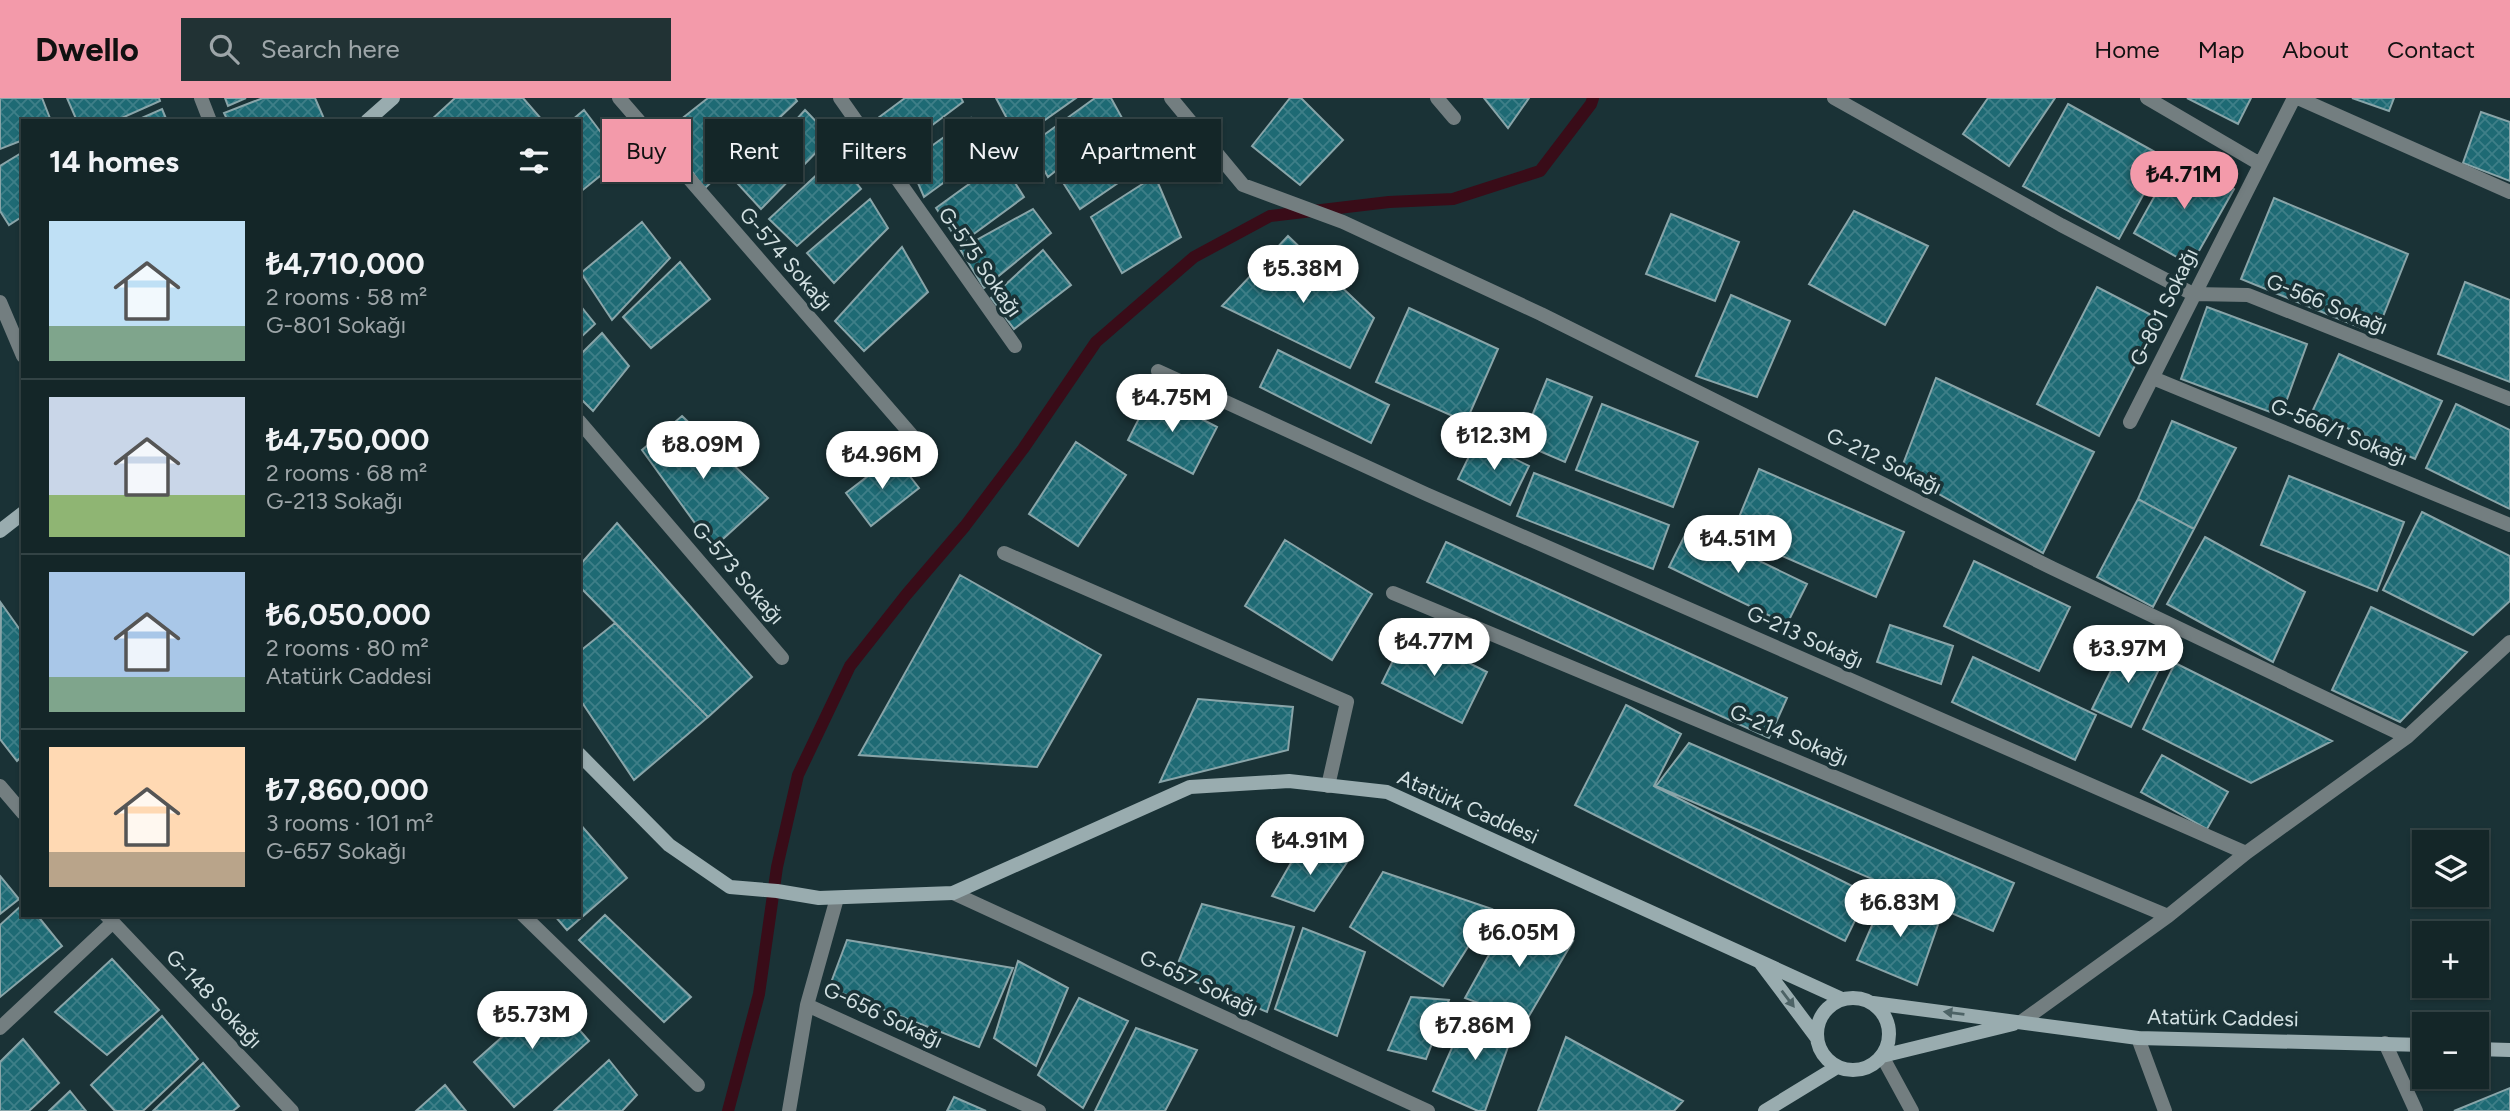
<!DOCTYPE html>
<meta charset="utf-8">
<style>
:root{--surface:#142628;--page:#213234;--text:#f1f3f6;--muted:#9da5a8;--line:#334345;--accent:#f39aaa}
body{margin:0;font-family:Figtree,sans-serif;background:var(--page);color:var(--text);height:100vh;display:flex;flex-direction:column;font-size:26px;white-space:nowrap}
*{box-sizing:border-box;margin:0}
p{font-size:23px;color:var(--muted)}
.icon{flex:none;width:38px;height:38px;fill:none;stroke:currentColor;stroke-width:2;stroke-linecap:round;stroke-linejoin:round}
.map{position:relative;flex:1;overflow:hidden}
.panel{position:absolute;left:21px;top:21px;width:560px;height:798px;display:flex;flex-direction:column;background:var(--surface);border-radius:0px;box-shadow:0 2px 5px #0004,0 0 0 2px var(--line)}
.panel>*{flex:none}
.top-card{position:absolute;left:602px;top:21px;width:665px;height:63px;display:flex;gap:14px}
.fabs{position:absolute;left:2412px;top:732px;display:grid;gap:14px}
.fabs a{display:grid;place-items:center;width:77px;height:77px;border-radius:0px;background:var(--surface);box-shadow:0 2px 5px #0004,0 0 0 2px var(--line);font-size:35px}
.price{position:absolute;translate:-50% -60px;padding:0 16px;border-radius:24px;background:#fff;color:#222;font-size:23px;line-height:46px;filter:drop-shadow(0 2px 4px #0008)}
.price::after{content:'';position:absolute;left:50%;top:42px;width:21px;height:16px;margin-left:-10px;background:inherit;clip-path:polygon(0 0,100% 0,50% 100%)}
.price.selected{background:var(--accent);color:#111}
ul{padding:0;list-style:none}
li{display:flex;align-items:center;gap:21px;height:175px;padding:0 28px}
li+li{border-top:2px solid var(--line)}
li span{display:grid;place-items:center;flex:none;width:196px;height:140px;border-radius:0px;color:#555}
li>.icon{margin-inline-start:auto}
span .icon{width:84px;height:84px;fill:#fffc;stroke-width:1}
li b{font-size:30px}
h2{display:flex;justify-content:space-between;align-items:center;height:84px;padding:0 28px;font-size:30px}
.chip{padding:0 24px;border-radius:0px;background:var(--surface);box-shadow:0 2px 5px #0004,0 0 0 2px var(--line);font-size:24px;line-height:63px}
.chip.selected{background:var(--accent);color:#111}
header{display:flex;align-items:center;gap:42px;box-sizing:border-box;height:98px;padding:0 35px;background:var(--accent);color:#111}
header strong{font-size:33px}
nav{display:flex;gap:38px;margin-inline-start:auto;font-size:24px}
.search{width:490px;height:63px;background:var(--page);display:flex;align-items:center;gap:18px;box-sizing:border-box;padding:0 24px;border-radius:0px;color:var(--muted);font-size:26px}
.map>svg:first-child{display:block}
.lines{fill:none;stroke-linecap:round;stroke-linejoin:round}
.stream{stroke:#390c18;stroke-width:12}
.building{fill:url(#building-cross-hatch);stroke:#89a5a9;stroke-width:2}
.street{stroke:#737e80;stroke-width:14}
.secondary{stroke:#99acaf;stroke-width:14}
.oneway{fill:#4d6366}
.labels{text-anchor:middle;stroke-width:7;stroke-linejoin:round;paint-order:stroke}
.street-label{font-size:21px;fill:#d2e0e2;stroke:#1a3236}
</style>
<header>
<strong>Dwello</strong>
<div class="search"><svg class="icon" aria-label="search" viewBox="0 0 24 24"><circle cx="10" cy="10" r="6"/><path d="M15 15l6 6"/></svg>Search here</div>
<nav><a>Home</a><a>Map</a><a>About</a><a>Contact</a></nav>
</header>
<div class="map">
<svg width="2510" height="1013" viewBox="0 0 2510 1013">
<defs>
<pattern id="building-cross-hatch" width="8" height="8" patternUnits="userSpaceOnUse" patternTransform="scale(1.75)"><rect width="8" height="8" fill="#1e6a74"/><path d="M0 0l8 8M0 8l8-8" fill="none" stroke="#3e7f88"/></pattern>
</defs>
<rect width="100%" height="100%" fill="#1a3236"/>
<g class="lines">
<path class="stream" d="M728,1013L759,896L777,769L798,677L850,568L906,497L965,428L1023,351L1096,244L1194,159L1270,118L1389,104L1453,101L1540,73L1591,6L1593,0"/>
</g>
<path class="building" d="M0,0H42L51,23H23V42L0,51Z
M67,0H159L160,3L115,23H77Z
M225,0H246L228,8Z
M263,0H315L325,23H228L224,15Z
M455,0H523L543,23H430Z
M708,0H795L797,3L704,91L665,34Z
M905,0H961L963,4L895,55L874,23Z
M996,0H1076L1018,41Z
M1095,0H1111L1122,20L1048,79L1030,47Z
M1290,0H1301L1343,42L1300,87L1252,48Z
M1484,0H1529L1508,30Z
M1988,0H2055L2009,68L1963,36Z
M2187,0H2251L2238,26Z
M2352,0H2394L2389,13Z
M2068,6L2164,59L2119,141L2023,88Z
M162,11L167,23H135Z
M584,12L621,61L579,95V23H571Z
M805,12L831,39L761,111L738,86Z
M2481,14L2510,24V83L2463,65Z
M971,20L991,50L924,99L909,64Z
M1130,30L1150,63L1080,111L1062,83Z
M23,54V118L9,127L0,113V68Z
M2177,58L2234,91L2191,167L2134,135Z
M836,59L861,91L797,148L769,121Z
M1001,63L1024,99L960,146L936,110Z
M1155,78L1181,139L1122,175L1091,119Z
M2274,100L2408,156L2376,236L2241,181Z
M870,101L888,130L834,185L807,155Z
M1033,111L1051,135L984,190L960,151Z
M1854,113L1928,148L1885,227L1809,186Z
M1671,116L1739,144L1715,203L1646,176Z
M642,124L670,160L612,222L581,175Z
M1288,138L1374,220L1350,270L1222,208Z
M902,149L928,194L864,253L835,223Z
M1043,152L1071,187L1014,231L991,200Z
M680,164L710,201L651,250L623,219Z
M2465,184L2510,202V284L2438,256Z
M2097,189L2159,221L2099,338L2037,306Z
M1731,197L1790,223L1757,299L1696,278Z
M579,206L595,226L579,241Z
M2207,209L2307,246L2281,318L2181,281Z
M1409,210L1498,251L1466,324L1376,284Z
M602,235L629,268L593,313L579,299V258Z
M1278,252L1389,307L1371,345L1260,289Z
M2339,256L2442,303L2415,361L2312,314Z
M1936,280L2094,354L2043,455L1900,374Z
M1547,281L1592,299L1565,364L1521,345Z
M1152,295L1217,329L1193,376L1128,342Z
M1602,306L1698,344L1673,409L1576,372Z
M2456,306L2510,332V411L2426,370Z
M682,318L768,400L713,450L642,352Z
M2172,323L2236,350L2194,431L2138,401Z
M1477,342L1529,368L1510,407L1458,381Z
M1076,344L1126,377L1078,448L1029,416Z
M894,358L919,390L871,428L846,395Z
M1759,371L1904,434L1876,499L1732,436Z
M1534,375L1669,427L1653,471L1517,418Z
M2289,378L2404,424L2377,493L2261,447Z
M2138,401L2194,431L2153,509L2097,479Z
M2422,414L2510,458V503L2473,537L2383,492Z
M617,425L752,579L708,619L579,488V468Z
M1689,429L1807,486L1787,526L1669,469Z
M2205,439L2305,494L2273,564L2167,506Z
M1285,442L1372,496L1332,562L1245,508Z
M1446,444L1787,600L1769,640L1427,484Z
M1974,463L2070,509L2039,573L1944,528Z
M960,477L1101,557L1037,669L859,657Z
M1,505L23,536V657L17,663L0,641Z
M2371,509L2467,554L2400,624L2332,592Z
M615,525L708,619L634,682L579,600V554Z
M1890,527L1953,548L1941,586L1877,564Z
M1407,534L1487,574L1462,625L1382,585Z
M2125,544L2163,563L2131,629L2092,611Z
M1973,559L2096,617L2075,662L1952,604Z
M2175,565L2332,643L2251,685L2143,631Z
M1198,601L1293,609L1288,652L1160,684Z
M1626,607L1681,636L1654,688L1868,796L1845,843L1575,707Z
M1689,645L2014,785L1993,833L1656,688Z
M2162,657L2228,694L2207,731L2141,694Z
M579,725L627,780L567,832L554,817H579Z
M1300,749L1352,757L1314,813L1272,798Z
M1383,774L1492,811L1443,888L1350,829Z
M0,778L19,801L0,816Z
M1886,795L1941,818L1917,887L1857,862Z
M23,806V817H37L62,848L0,899V827Z
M1202,806L1294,829L1267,914L1174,875Z
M605,817L691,899L664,924L579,842Z
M1510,819L1573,843L1526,923L1465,900Z
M1303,830L1365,854L1337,938L1275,911Z
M847,842L1013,870L979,949L829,890Z
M112,861L159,912L107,957L55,914Z
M1018,863L1068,890L1036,968L994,940Z
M549,897L589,943L514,1009L474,964Z
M1411,899L1449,902L1426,961L1388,952Z
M1079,900L1128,923L1083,1010L1038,977Z
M1469,911L1514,932L1485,1013H1478L1433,993Z
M162,918L198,961L143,1013H115L91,987Z
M1136,930L1197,952L1165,1013H1095Z
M1566,939L1683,1003L1674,1013H1538Z
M23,941L59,985L29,1013H0V964Z
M609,962L637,997L622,1013H554Z
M203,965L239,1008L233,1013H153Z
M445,987L466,1013H416Z
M2510,990V1013H2454Z
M70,993L86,1013H49Z
M954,999L986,1013H947Z"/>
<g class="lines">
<path class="street" d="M201,0L210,23
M619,0L922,349
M840,0L1015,248
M1171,0L1243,87L1343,124L1541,216L2052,470L2407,639
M1437,0L1454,20
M1834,0L2061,127L2193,196L2248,197L2510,301
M2147,0L2260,66
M2298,0L2510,94
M0,204L23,258
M1158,273L1426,396L2246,755
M2153,280L2510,427
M579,323L782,560
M2130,324L2294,0
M1004,455L1347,604L1328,688
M1393,495L2168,818
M0,688L23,715
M953,795L1428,1013
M837,800L807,907L1039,1013
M106,817L292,1013
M523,817L698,987
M2021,924L2168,818L2246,755L2407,639L2510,544
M0,930L112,825
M2138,940L2165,1013
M2385,945L2416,1013
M1882,958L1912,1013
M789,1013L807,907"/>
<path class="secondary" d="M367,23L393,0
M0,433L23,415
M579,656L669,747L730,789L777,793L819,800L953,795L1190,689L1289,683L1387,694L1842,901
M1760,864L1817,940
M1817 936a36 36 0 1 1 72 0a36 36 0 1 1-72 0Z
M1873,905L2138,940L2424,947
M2476,951L2510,952
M1882,958L2013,926
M1765,1013L1837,969"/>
</g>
<defs><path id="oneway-solid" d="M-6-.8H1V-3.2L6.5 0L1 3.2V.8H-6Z" transform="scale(1.75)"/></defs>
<g class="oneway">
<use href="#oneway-solid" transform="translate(1788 901) rotate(53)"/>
<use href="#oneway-solid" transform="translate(1954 915) rotate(-173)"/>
</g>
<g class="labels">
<g class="street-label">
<text transform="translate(786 161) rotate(49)" y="7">G-574 Sokağı</text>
<text transform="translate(980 164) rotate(55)" y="7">G-575 Sokağı</text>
<text transform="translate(2327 206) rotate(22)" y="7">G-566 Sokağı</text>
<text transform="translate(2164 209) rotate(-64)" y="7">G-801 Sokağı</text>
<text transform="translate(2339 334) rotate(22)" y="7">G-566/1 Sokağı</text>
<text transform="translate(1884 363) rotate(26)" y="7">G-212 Sokağı</text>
<text transform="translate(738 475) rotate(49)" y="7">G-573 Sokağı</text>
<text transform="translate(1805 539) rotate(24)" y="7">G-213 Sokağı</text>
<text transform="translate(1789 637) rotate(23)" y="7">G-214 Sokağı</text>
<text transform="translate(1468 709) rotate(24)" y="7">Atatürk Caddesi</text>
<text transform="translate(1199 885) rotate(25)" y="7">G-657 Sokağı</text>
<text transform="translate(214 901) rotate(46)" y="7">G-148 Sokağı</text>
<text transform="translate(883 917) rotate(25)" y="7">G-656 Sokağı</text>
<text transform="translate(2223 920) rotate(1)" y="7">Atatürk Caddesi</text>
</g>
</g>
</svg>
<div class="fabs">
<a><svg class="icon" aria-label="layers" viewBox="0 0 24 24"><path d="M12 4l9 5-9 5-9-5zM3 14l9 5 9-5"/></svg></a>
<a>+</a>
<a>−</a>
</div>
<b class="price selected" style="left:2184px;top:113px">₺4.71M</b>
<b class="price" style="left:1303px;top:207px">₺5.38M</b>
<b class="price" style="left:1172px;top:336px">₺4.75M</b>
<b class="price" style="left:1494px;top:374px">₺12.3M</b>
<b class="price" style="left:703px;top:383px">₺8.09M</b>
<b class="price" style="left:882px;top:393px">₺4.96M</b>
<b class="price" style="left:1738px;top:477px">₺4.51M</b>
<b class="price" style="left:1434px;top:580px">₺4.77M</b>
<b class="price" style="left:2128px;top:587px">₺3.97M</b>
<b class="price" style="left:1310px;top:779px">₺4.91M</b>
<b class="price" style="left:1900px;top:841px">₺6.83M</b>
<b class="price" style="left:1519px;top:871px">₺6.05M</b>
<b class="price" style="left:532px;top:953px">₺5.73M</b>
<b class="price" style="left:1475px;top:964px">₺7.86M</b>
<div class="top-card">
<a class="chip selected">Buy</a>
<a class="chip">Rent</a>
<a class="chip">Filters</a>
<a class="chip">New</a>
<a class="chip">Apartment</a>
</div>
<section class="panel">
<h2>14 homes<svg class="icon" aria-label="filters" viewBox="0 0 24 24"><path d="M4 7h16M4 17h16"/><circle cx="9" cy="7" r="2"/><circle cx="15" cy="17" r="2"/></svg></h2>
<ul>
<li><span style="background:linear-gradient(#bfe0f5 75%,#7fa58c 0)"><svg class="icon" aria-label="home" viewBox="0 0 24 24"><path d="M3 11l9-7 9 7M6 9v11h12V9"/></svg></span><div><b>₺4,710,000</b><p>2 rooms · 58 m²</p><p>G-801 Sokağı</p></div></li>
<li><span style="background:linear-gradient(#c9d6e8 70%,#8fb573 0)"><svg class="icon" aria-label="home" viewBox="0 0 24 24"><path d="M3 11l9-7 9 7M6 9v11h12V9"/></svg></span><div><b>₺4,750,000</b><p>2 rooms · 68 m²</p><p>G-213 Sokağı</p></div></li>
<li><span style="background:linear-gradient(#a9c7e8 75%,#7fa58c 0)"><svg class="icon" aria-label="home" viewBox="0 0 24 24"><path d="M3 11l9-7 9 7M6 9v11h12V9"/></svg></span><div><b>₺6,050,000</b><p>2 rooms · 80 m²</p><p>Atatürk Caddesi</p></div></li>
<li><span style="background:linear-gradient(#ffd9b3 75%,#b9a48a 0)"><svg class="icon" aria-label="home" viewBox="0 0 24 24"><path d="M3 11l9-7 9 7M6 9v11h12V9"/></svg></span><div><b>₺7,860,000</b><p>3 rooms · 101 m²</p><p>G-657 Sokağı</p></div></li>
</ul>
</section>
</div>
